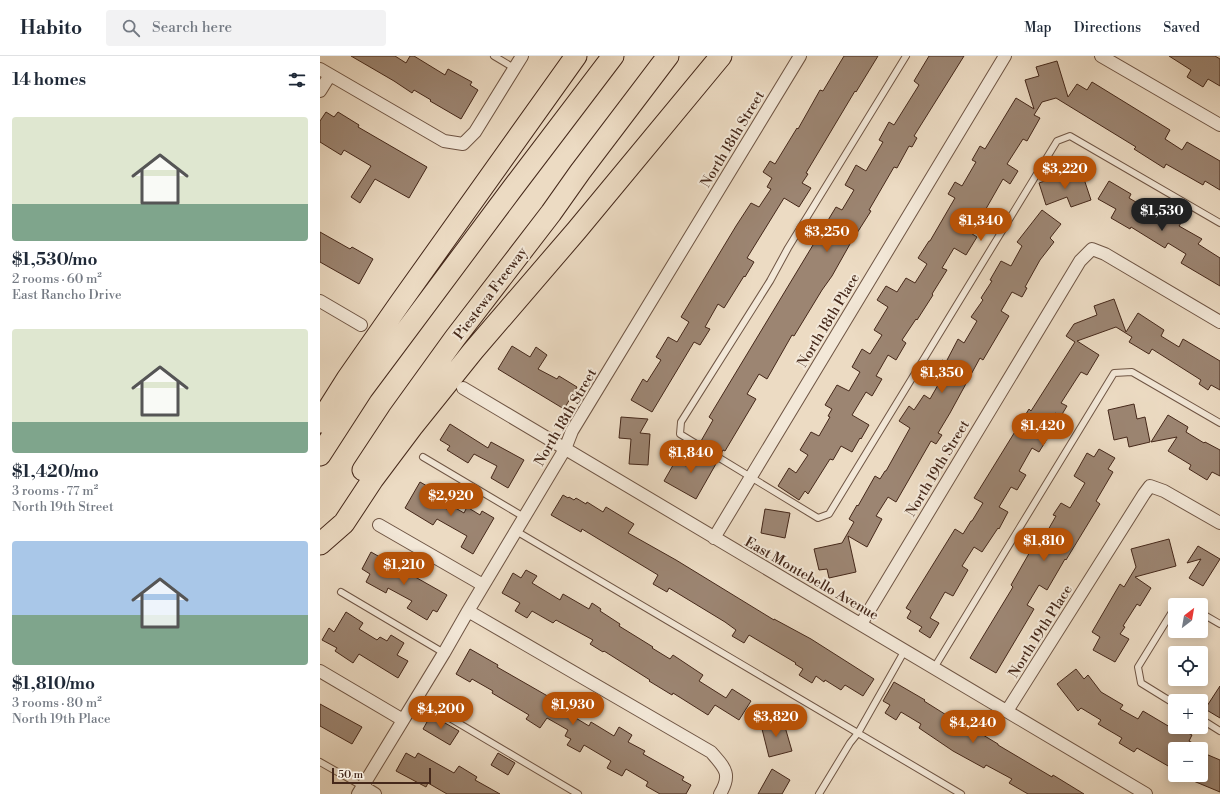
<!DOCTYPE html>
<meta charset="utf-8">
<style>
:root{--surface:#fff;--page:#f2f2f3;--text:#1f2937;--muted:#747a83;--line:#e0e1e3;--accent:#b45309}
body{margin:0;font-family:"Libre Bodoni",serif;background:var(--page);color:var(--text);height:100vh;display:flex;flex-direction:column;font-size:15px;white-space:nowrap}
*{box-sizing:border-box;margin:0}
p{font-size:13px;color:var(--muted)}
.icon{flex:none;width:22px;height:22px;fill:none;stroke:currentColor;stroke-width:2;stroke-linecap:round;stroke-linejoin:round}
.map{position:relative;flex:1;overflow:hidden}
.sheet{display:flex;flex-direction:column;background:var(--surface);width:320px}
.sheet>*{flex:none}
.needle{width:26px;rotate:31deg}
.fabs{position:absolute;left:848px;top:542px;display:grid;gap:8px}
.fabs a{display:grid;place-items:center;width:40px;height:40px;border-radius:4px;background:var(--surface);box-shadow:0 2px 10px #0003;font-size:20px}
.scale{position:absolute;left:12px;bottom:10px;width:99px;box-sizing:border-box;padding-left:4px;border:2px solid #45281a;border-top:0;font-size:11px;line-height:14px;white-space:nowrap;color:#45281a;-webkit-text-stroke:3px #f3e8d8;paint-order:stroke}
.price{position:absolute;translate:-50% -34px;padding:0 9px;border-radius:14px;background:var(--accent);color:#fff;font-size:13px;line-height:26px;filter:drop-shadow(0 1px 2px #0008)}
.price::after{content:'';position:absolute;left:50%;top:24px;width:12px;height:9px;margin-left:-6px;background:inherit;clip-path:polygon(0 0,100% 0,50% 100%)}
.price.on{background:#222;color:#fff}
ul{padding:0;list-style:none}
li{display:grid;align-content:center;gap:8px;height:212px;padding:0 12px}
li span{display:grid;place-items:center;height:124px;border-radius:4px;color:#555}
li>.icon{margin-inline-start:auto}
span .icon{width:72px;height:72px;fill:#fffc;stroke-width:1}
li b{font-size:17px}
h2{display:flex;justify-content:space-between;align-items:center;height:48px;padding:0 12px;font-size:17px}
header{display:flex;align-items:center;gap:24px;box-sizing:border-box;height:56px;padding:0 20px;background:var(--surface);border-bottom:1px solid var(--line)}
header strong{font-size:19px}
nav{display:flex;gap:22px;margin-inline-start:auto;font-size:14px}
.search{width:280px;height:36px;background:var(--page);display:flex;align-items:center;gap:10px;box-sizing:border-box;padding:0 14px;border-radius:4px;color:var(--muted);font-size:15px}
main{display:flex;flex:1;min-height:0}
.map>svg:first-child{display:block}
.building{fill:#9c8572;stroke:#45281a}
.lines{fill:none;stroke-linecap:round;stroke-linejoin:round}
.service-casing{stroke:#6f5544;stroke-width:8}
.minor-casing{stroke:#6f5544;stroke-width:14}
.motorway-casing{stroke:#45281a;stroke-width:23}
.service{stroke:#f3e8d8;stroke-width:6}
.minor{stroke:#f3e8d8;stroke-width:12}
.motorway{stroke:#ecdbc3;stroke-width:21}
.labels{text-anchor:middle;stroke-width:4;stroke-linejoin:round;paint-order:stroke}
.street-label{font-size:14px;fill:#45281a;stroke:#f3e8d8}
</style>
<header>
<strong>Habito</strong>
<div class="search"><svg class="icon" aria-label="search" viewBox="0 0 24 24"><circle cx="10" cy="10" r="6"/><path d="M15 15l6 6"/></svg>Search here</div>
<nav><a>Map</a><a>Directions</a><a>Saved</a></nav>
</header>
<main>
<section class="sheet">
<h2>14 homes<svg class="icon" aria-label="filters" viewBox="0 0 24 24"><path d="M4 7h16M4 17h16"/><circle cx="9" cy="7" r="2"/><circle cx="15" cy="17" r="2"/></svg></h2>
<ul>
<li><span style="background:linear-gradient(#dfe7d0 70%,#7fa58c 0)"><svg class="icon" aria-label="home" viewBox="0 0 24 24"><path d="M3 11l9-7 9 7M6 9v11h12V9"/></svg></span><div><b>$1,530/mo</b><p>2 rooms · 60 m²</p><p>East Rancho Drive</p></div></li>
<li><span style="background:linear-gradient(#dfe7d0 75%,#7fa58c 0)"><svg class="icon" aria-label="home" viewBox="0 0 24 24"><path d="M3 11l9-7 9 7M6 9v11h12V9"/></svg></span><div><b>$1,420/mo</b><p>3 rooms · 77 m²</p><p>North 19th Street</p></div></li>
<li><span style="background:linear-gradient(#a9c7e8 60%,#7fa58c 0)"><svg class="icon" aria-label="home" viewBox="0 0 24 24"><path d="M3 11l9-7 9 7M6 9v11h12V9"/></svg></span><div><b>$1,810/mo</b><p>3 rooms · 80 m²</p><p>North 19th Place</p></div></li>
</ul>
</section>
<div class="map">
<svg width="900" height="738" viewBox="0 0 900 738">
<rect width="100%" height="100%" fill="#ecdbc3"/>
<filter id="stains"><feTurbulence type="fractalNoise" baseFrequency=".005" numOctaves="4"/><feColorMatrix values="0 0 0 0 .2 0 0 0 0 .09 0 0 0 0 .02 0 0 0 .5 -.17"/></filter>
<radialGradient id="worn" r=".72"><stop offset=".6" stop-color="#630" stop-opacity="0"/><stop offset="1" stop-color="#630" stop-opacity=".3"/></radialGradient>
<path class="building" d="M31,0H75L86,7L90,0H94L125,19L128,13L152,26L150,29L158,34L141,63L110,45L111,44L94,34L92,37L74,25Z
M524,0H558L536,36L535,35L486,117L488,118L482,127L491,132L479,151L464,142L427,202L434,206L425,221L424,220L404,252L398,248L385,271L390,273L380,289L374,286L332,356L311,344L323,323L327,326L341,304L336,301L348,281L357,286L369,266L361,261L416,170L431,147L439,151L451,133L447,131L452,122L443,116L450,105L455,108L477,72L478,73L500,34L503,35Z
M609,0H644L594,80L597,82L592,91L589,90L577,112L574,111L549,154L551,155L530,188L512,220L502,234L474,280L472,279L447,323L439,318L427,338L436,343L405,395L403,394L401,398L381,385L393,364L389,361L516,151L522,154L534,134L525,129L536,109L546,115L563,86L559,84L569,66L574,69L599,29L594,25Z
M849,0H895L900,3V30L888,23L883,31L867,21L871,14Z
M737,5L748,41L757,28L767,34L772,26L850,74L845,83L862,94L867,86L900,105V134L885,125L883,129L846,108L844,112L814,93L816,91L736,42L722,46L714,59L720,62L707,85L703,83L687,108L698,115L690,128L683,123L663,158L657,155L646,174L657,181L646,199L634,192L622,212L627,214L612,238L613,239L597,264L596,263L582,284L586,287L576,304L568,299L556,320L562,323L552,340L546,336L532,359L549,369L541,383L540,382L532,396L521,390L513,404L510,403L488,438L485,435L479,444L458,430L469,412L476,417L488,399L480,394L491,376L499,380L510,361L508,360L512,353L505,349L517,329L529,335L540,316L532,311L542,293L550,298L562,279L554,274L568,251L557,244L566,230L577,236L586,222L595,227L607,208L598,202L609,185H610L635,142L628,138L635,126L642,130L656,106L652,104L660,90L665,93L696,42L714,53L705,24L719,20L716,11Z
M6,56L14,61L18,56L39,69L38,71L107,111L89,142L55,123L40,147L31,141L51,110L24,94L21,99L0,86V65Z
M745,118L747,125L763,120L771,144L751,151L747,141L726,149L719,127Z
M789,125L811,138L809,142L826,152L827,151L850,165L852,161L861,167L859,170L882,183L878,188L900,202V230L861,207L866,198L848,187L845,192L811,171L810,173L791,162L796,153L778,143Z
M722,154L741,168L730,182L734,186L720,204L705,231L707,232L702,241L692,236L681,255L689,260L663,304L660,302L630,357L618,377L622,379L616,388L611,385L576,446L568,441L556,460L562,463L547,491L528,480L536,516L509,522L507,513L499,514L494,493L522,487L534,466L529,463L537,449L538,450L555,420L560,423L565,415H566L590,372L579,365L589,350L594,354L604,339L610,343L622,322L614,318L622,304L626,306L638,283L644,287L657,265L651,261L663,244L661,242L672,225L670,224L681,205L691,210L702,190L697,186Z
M0,176L30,193L32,191L53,203L39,228L0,206Z
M794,243L806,276L818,257L844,274L841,280L859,291L863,283L900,305V334L891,329L888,334L879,328L881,324L832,293L829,298L809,286L812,281L796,271L757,285L779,299L767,319L761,316L757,322L741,347L747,350L741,360L735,357L725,374L730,378L719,396L712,392L699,415L706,419L697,434L691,431L679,451L688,456L679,473L678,472L662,496L654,491L642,510L648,514L633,540L625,536L610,562L619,567L610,582L599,575L602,571L587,562L591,555L586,552L635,473L643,478L651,465H652L663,447L654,442L709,353L711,355L755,286L746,280L754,268L777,259L774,250Z
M192,290L210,301L216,291L227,299L218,313L237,323L239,320L257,331L244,353L178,313Z
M814,348L817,363L825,361L830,386L809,391L807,381L794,384L788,354Z
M848,359L868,371L866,376L884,387L885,386L900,394V420L892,416L887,424L869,413L871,409L848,395L857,381L831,386Z
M301,361L328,363L320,377L330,378L328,409L309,408L311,383L299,382Z
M130,368L168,392L171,386L204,404L188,432L171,422L177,410L154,398L148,407L127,394L130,390L120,384Z
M376,393L397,406L376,443L344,425L356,404L366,410Z
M779,393L795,402L788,413L793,416L776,445L780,448L746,504L745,503L727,534L719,529L707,549L714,553L676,617L650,602L693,531L691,529L711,494L708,492L716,477L724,481L736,460L733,459L741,447L750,452L765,427L754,420L767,397L774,401Z
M100,426L114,434L109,443L130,455L132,450L144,457L147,451L160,459L162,455L174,462L153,498L141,491L147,480L117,463L113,469L85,452Z
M243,439L248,442L249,441L254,444L256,442L266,448L267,446L283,456L286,451L314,468L308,477L356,504L454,564V563L491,583L554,623L543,640L525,629L521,634L505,624L504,626L496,620L492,627L479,619L483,613L475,608L476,607L429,579L424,587L412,580L416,574L405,566L349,532L347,536L333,528L338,519L262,473L261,476L231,459Z
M445,453L470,457L465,482L441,477Z
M849,483L856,510L815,521L831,532L820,550L817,548L803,570L805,571L800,578L809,583L795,606L773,594L780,581L772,576L800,528L804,531L816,511L811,493Z
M878,490L900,503L883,530L869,522L881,503L867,507Z
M51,496L127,539L117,556L113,554L107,564L87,552L92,545L68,532L66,537L46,526L50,518L42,513Z
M206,514L217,520L212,527L240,544L243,538L269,553L272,547L281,553L280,555L300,568L299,570L333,591L332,592L350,603L353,599L383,619L379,625L406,642L412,633L431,645L419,664L395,649L388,659L353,637L352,639L329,625L330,624L284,595L283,596L270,588L273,584L236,564L233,567L212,555L207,562L195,555L200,547L182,537L193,517L201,522Z
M26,556L43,567L39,573L57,584L60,581L67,585L71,579L84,587L77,599L88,605L78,622L39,598L33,607L15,595L17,592L2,584L9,572L14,576Z
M150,593L178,609L177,611L252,654L249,658L269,670L271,666L294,680L299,671L312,679L308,686L325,695L323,698L364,721L362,724L371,729L366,738H340L326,730L328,726L306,713L302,720L287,712L291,705L264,689L260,696L247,689L251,683L245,680L248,674L227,662L220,672L206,663L209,659L172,637L173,635L152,623L150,626L136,618Z
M756,613L764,623L768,619L781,636L803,649L800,653L818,663L823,655L860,677L862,674L872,679L869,685L884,693H855V714L817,692L814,696L799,687L802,682L778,668L781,664L761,652L758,655L737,628Z
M574,626L605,644L604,645L647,672L648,670L678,688V689L732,721L733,719L764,738H708L689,727L692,723L666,709L664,712L633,695L599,672L601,668L581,656L576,664L565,657L570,649L563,645Z
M900,630V662L885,653Z
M0,648L42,671L32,688L0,670Z
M111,659L139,675L130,689L103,673Z
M463,664L472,695L449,701L441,669Z
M881,696L900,704V736L859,719H881Z
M86,697L95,702L98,697L134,717L139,710L157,721L155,724L180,738H127L108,727L106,731L76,715Z
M178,697L195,707L188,719L171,709Z
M452,713L470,724L462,738H438Z"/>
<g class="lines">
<g class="service-casing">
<path id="service" d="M174,0L194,12
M586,0L468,192L450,225L361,366L360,378L498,462L509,458L737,85L750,80L900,167
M103,401L204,461
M196,475L641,738
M21,536L124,597
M855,551L818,611L821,627L855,648
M881,557L900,568
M614,612L794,317L812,316L900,367
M96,642L258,738
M881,663L900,675
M0,706L42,730
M499,738L530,687L538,677L585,594"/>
</g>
<g class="minor-casing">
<path id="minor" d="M781,0L900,69
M0,13L124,85L143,88L155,76L202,0
M0,35L10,19
M0,245L41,269
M143,332L826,738
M59,469L163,529
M394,482L685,0
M148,555L391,696C405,712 412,718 400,738
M541,568L760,205L772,193L785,198L900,266
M0,615L83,664
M687,655L824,438L830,430L844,435L900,467
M42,730L55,738
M38,738L124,597L148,555L245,393L252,375L480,0"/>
</g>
<g class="motorway-casing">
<path id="motorway" d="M0,366L27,323L80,247L256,0
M0,399L42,334L192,133L293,0
M43,414L78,361L135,282L231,157L260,116L348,0
M0,488L24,467L53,423L92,371L153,295L257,174L401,0"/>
</g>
<use href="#service" class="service"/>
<use href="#minor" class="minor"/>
<use href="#motorway" class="motorway"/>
</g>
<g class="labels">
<g class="street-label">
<text transform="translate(412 83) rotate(-59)" y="5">North 18th Street</text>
<text transform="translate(170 237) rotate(-53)" y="5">Piestewa Freeway</text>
<text transform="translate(508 264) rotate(-59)" y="5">North 18th Place</text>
<text transform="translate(245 361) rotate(-60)" y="5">North 18th Street</text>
<text transform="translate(617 412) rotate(-59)" y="5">North 19th Street</text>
<text transform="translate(492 522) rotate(30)" y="5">East Montebello Avenue</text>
<text transform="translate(720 575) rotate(-58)" y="5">North 19th Place</text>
</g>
</g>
<rect width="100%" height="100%" filter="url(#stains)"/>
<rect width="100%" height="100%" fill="url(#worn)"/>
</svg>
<div class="fabs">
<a><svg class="needle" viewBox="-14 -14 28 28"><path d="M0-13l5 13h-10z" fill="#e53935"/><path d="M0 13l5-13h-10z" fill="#747a83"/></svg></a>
<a><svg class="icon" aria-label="locate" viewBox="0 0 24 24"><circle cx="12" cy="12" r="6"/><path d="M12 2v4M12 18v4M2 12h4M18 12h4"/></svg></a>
<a>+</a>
<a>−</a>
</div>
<div class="scale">50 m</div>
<b class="price" style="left:745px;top:134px">$3,220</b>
<b class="price on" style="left:842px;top:176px">$1,530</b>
<b class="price" style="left:661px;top:186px">$1,340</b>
<b class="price" style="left:507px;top:197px">$3,250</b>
<b class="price" style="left:622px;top:338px">$1,350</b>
<b class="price" style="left:723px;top:391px">$1,420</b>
<b class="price" style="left:371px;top:418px">$1,840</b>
<b class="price" style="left:131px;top:461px">$2,920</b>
<b class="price" style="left:724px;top:506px">$1,810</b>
<b class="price" style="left:84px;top:530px">$1,210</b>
<b class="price" style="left:253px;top:670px">$1,930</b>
<b class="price" style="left:121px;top:674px">$4,200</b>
<b class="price" style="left:456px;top:682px">$3,820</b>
<b class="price" style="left:653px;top:688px">$4,240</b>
</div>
</main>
